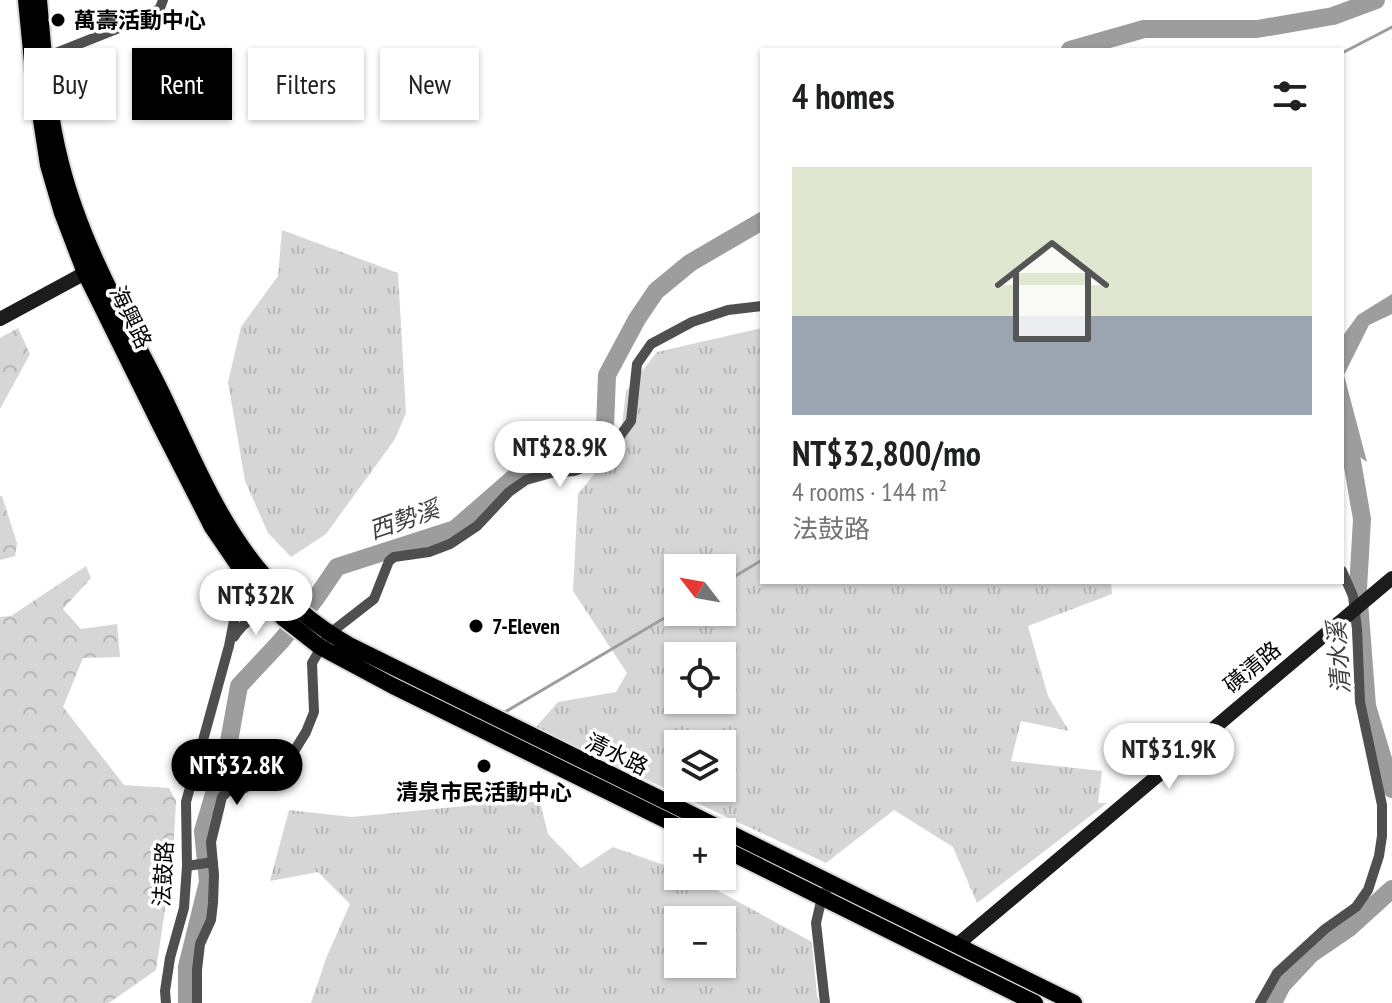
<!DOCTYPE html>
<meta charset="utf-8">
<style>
:root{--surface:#fff;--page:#f2f2f2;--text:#202124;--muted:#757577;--accent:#000}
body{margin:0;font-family:"PT Sans Narrow","Noto Sans TC",sans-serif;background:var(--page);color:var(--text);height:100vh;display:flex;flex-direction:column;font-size:30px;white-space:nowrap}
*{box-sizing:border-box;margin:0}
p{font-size:26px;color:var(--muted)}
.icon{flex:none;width:44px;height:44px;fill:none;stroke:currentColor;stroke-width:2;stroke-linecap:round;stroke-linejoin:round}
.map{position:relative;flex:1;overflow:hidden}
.side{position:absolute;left:760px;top:48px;width:584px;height:536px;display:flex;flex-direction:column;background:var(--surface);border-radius:0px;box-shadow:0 2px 6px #0004}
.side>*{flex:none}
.top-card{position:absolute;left:24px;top:48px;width:616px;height:72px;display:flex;gap:16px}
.needle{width:52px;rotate:301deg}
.buttons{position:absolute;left:664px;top:554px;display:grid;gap:16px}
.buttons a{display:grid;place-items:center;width:72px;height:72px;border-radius:0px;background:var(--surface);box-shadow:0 2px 6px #0004;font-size:40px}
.price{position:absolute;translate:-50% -68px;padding:0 18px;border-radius:28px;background:#fff;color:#222;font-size:26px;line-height:52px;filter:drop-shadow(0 2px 4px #0008)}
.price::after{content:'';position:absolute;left:50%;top:48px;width:24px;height:18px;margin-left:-12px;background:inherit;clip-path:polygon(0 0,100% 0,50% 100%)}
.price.active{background:var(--accent);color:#fff}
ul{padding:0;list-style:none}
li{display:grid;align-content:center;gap:16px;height:424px;padding:0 32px}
li span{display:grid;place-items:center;height:248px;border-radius:0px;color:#555}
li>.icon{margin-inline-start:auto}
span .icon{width:144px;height:144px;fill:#fffc;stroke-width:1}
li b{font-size:34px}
h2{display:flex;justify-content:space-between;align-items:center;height:96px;padding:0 32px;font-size:34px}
.tag{padding:0 28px;border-radius:0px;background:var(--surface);box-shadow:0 2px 6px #0004;font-size:28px;line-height:72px}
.tag.active{background:var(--accent);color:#fff}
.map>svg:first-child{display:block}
.grass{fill:url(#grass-tufts);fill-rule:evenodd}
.forest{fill:url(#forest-crowns)}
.water{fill:#9d9d9d}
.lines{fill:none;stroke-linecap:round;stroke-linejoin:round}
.stream{stroke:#9d9d9d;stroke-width:3}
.river{stroke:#9d9d9d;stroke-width:18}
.primary-casing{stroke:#dbdbdb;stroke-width:20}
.street{stroke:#4f4f4f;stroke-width:10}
.secondary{stroke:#1c1c1c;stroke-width:14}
.primary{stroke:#000;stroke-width:16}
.poi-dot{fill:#000;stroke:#fff;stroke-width:3}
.labels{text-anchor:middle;stroke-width:7;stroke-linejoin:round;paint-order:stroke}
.poi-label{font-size:22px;font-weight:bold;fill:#000;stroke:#fff;text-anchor:start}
.street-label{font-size:22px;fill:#000;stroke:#fff}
.water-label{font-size:24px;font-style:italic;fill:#3e3e3e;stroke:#fff}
</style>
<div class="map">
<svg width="1392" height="1003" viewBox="0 0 1392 1003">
<defs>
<pattern id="grass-tufts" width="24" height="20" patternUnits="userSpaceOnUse" patternTransform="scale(2)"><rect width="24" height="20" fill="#d6d6d6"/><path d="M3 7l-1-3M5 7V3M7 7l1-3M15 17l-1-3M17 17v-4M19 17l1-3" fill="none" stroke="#b6b6b6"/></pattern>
<pattern id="forest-crowns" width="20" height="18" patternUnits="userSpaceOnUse" patternTransform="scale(2)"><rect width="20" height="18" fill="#d6d6d6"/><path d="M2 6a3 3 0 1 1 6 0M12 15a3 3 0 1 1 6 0" fill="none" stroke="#b6b6b6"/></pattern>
</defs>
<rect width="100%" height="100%" fill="#fff"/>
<path class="grass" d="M282,230L398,273L406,413L395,439L326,534L291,557L268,533L245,481L228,382L241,327L278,276Z
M762,328V582H1111L1112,594L1028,626L1048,696L1069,731L1021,721L1011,761L1102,771L1098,803H1107L977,903L953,847L894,810L826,863L535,728L558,702L616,692L627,673L573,591L578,494L620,442L626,391L657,352ZM678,568H722V612H678ZM678,656H722V700H678ZM678,744H722V788H678Z
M506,802H540L548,834L581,868L613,847L678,870V876H691L812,942L817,996L820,1003H311L327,956L350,904L318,872L270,881L289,810L352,817ZM678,920H722V964H678Z"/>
<path class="forest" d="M18,328L30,354L0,409V338Z
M0,496H2L17,543L15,556L0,560Z
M86,566L91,578L63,609L81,629L117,624L120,657L83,658L63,707L124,785L169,788L176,801L173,856L156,970L109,1003H0V617L11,616Z"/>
<path class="water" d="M1392,294V314L1369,325L1344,375L1367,462L1348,449L1342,435V337L1358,315Z"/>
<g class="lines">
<path class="stream" d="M1342,53L1392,27
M722,584L762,560
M500,715L678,610"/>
<path class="river" d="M1070,50L1144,29H1257L1333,16L1376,0
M1342,427L1352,461L1362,519L1358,589L1367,706L1392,789
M187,1003V967L208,882L203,831L228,747L239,686L281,641L316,598L337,567L455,529L516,476L575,459L605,428L607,375L637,319L656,291L690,263L762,221
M1273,1003L1282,985L1311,954L1349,928L1392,889"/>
<g class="primary-casing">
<path id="primary" d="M26,0L32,62L48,165L62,213L85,273L161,427L212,527L246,577L283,618L320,647L393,686L690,832
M39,0C44,54 47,110 61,163C81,243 124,318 161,391C190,451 215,515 257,567C283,599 313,624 349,645L1074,1003
M722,848L1035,1003"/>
</g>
<path class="street" d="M41,59L149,16L160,8L163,0
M234,637C243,622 258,612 276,611
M187,866L213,862
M166,1003L165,991L170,958L184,908L187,866L186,802L229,646L242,580L248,573
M197,1003V970L200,944L211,920L213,903L214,875L211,842L222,797L228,791L245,788L293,753L306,732L314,712L312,663L329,634L374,599L389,561L394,557L429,552L450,544L477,526L509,492L526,480L551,473L574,471L591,465L617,440L631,421L637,364L651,344L692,322L728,310L762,306
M825,1003L816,923L822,897L831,884
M1260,1003L1277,973L1325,929L1356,907L1368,890L1379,856L1382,836V805L1360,702L1357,629L1353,596L1342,571"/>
<path class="secondary" d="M0,319L85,273L96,269
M958,944L1392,578"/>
<use href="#primary" class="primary"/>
</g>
<g class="poi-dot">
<circle cx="58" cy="20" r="8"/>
<circle cx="476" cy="626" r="8"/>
<circle cx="484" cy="766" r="8"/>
</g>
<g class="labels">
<g class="poi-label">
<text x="74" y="28">萬壽活動中心</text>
<text x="492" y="634">7-Eleven</text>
<text x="484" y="800" text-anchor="middle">清泉市民活動中心</text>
</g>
<g class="street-label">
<text transform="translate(131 317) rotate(64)" y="8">海興路</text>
<text transform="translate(1252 667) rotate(-40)" y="8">磺清路</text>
<text transform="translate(617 754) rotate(26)" y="8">清水路</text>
<text transform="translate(163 874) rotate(-87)" y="8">法鼓路</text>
</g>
<g class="water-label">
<text transform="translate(404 520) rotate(-19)" y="8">西勢溪</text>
<text transform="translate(1339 658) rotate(-94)" y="8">清水溪</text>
</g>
</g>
</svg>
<div class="buttons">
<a><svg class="needle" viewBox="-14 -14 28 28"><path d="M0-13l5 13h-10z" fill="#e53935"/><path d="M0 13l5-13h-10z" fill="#757577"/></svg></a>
<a><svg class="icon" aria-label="locate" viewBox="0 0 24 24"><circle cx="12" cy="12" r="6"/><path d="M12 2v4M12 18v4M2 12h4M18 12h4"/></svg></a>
<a><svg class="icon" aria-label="layers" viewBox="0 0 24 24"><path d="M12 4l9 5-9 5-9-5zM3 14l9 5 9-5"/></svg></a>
<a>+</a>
<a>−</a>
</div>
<b class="price" style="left:560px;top:489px">NT$28.9K</b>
<b class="price" style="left:256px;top:637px">NT$32K</b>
<b class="price" style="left:1169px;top:791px">NT$31.9K</b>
<b class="price active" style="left:237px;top:807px">NT$32.8K</b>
<div class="top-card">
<a class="tag">Buy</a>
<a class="tag active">Rent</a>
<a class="tag">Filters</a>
<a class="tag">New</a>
</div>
<section class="side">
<h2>4 homes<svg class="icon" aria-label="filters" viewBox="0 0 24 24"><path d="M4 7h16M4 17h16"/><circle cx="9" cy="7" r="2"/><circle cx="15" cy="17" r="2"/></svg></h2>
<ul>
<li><span style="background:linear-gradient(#dfe7d0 60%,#9aa5b1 0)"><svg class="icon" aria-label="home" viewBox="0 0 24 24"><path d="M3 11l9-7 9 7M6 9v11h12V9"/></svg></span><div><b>NT$32,800/mo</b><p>4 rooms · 144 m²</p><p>法鼓路</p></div></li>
</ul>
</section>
</div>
